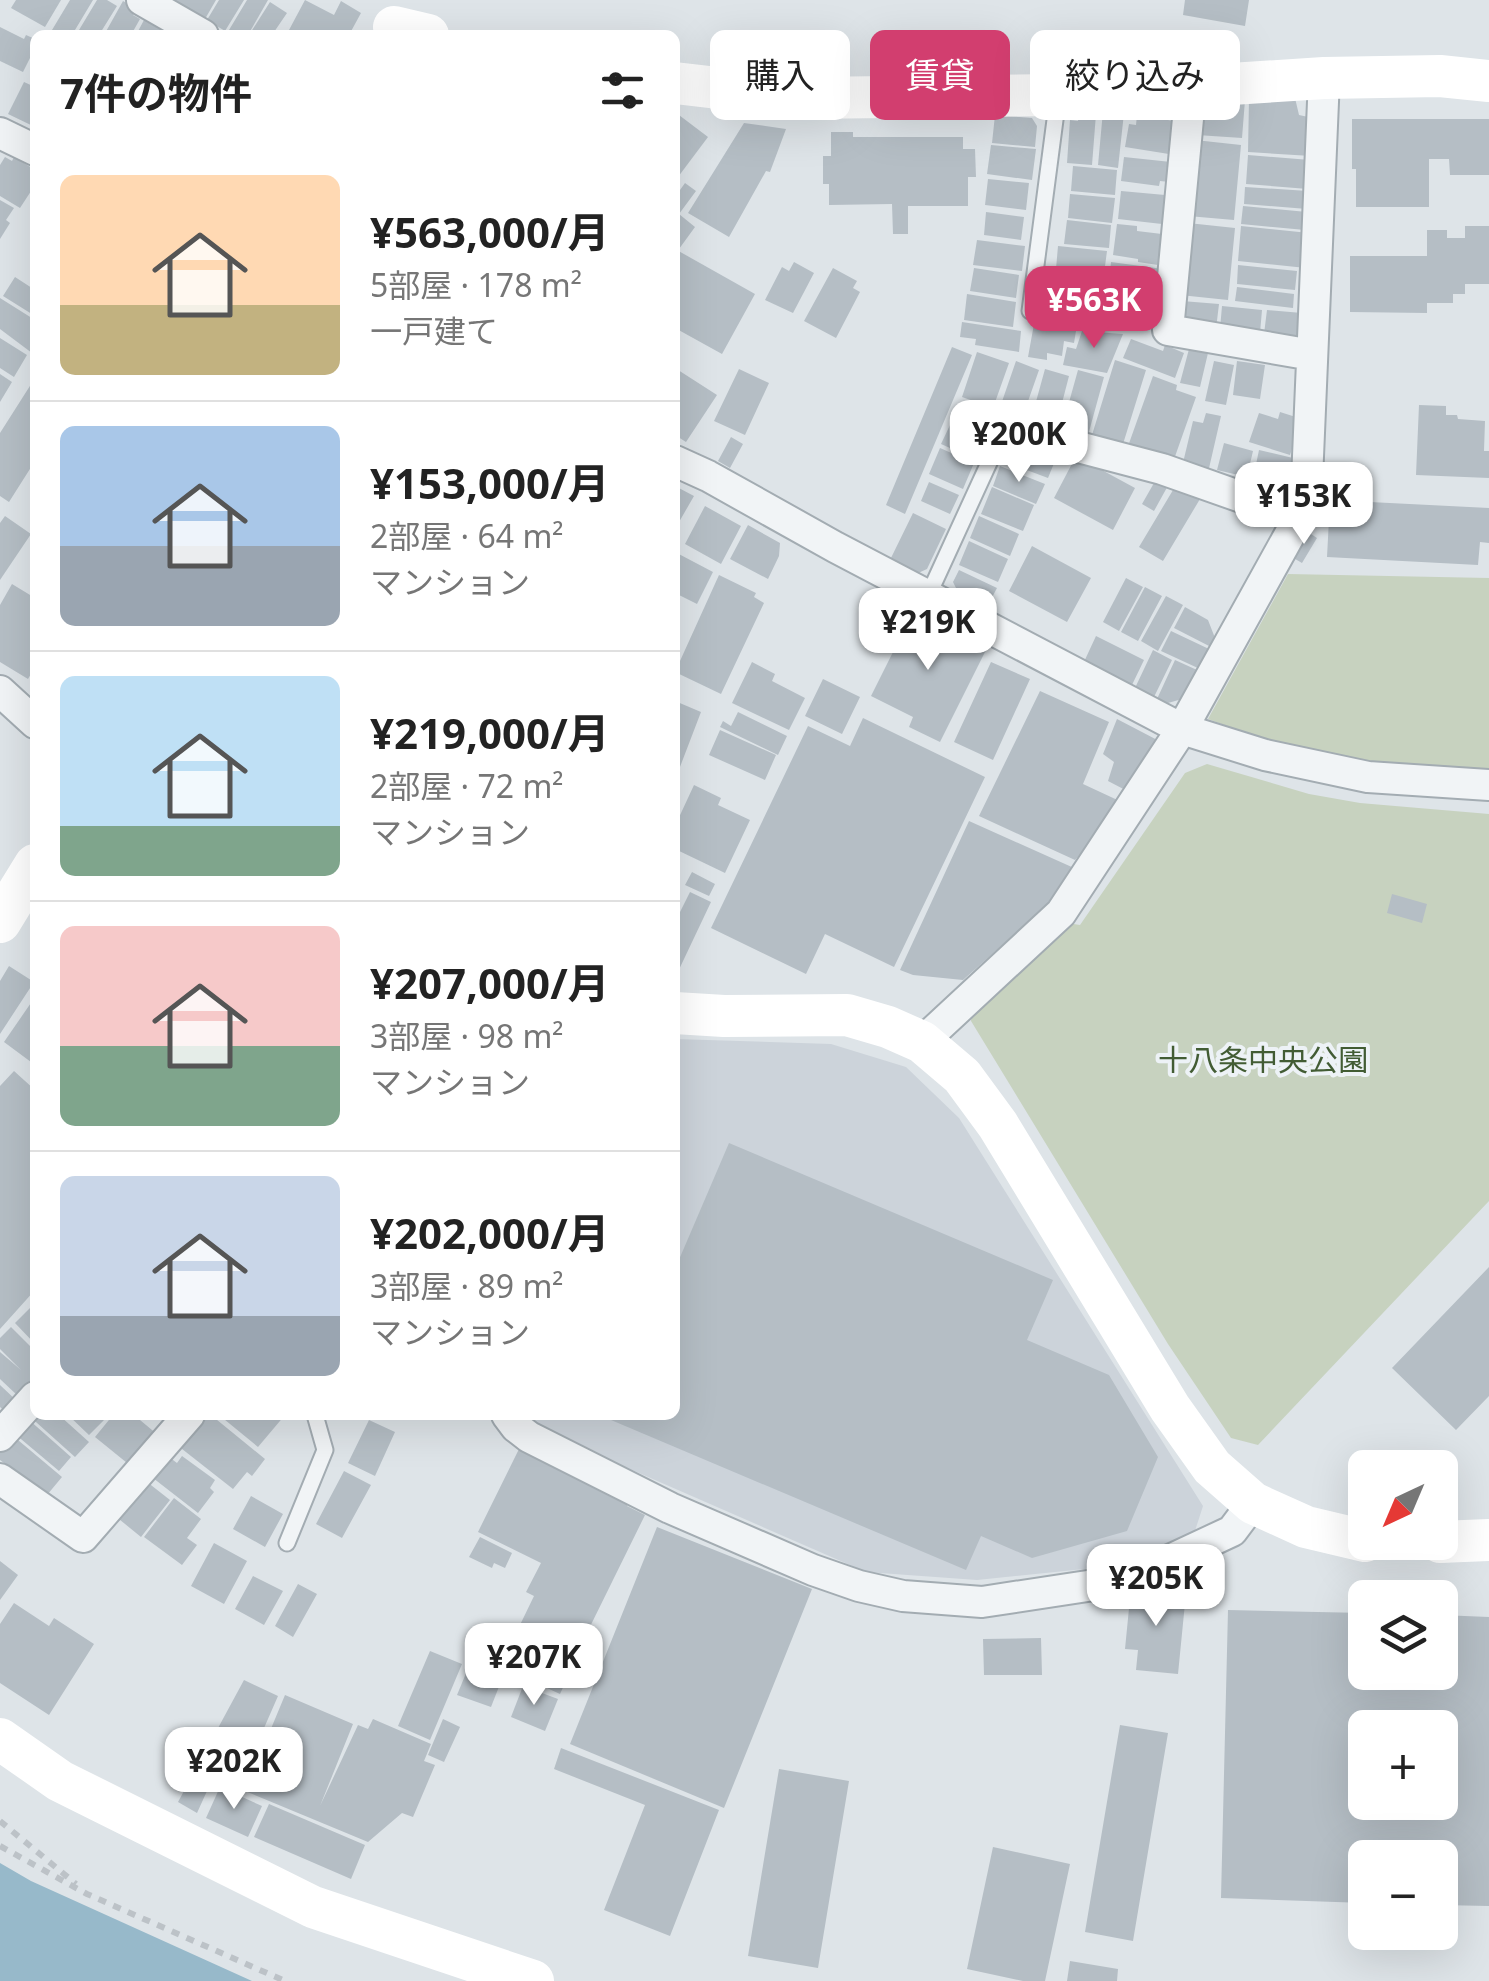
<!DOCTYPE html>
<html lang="ja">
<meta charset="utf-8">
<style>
:root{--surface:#fff;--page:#f2f2f2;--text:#222;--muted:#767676;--line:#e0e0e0;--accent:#d23e6f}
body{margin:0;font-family:"Noto Sans","Noto Sans JP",sans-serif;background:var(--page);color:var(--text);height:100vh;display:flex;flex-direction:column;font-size:38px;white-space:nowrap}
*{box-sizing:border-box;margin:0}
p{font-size:32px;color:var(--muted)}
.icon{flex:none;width:55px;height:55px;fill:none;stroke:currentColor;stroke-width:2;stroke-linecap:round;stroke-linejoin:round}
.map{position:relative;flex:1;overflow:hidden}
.details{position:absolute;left:30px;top:30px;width:650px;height:1390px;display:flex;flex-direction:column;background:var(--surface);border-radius:15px;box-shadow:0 10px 40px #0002}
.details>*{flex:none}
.guide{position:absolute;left:710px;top:30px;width:628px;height:90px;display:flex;gap:20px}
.needle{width:65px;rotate:224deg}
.fabs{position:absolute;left:1348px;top:1450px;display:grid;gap:20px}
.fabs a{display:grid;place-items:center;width:110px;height:110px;border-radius:15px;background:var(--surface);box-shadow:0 10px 40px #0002;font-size:50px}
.price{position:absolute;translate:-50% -85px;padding:0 22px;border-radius:20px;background:#fff;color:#222;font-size:32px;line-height:65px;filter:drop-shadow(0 2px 5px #0008)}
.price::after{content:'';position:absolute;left:50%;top:60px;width:30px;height:22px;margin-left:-15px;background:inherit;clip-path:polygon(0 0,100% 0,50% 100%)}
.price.selected{background:var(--accent);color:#fff}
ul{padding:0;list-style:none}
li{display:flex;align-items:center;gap:30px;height:250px;padding:0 30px}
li+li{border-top:2px solid var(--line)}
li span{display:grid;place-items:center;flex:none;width:280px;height:200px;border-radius:15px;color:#555}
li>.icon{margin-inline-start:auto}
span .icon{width:120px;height:120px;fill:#fffc;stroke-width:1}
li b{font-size:42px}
h2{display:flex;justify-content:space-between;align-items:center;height:120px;padding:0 30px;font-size:42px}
.tag{padding:0 35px;border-radius:15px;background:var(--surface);box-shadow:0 10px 40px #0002;font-size:35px;line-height:90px}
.tag.selected{background:var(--accent);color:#fff}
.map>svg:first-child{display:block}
.built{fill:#ccd3da}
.green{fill:#c7d2bf}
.water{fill:#97b9ca}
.building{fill:#b5bec5;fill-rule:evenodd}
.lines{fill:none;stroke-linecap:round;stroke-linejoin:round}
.lane-casing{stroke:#a3acb2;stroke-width:19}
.street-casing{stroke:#a3acb2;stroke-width:34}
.path{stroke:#bcc2c7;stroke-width:6;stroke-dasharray:8 8;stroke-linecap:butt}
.lane{stroke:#f1f4f6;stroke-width:15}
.street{stroke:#f1f4f6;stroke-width:30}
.secondary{stroke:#fff;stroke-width:42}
.labels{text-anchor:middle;stroke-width:8;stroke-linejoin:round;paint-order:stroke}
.park-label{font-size:30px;fill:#425c34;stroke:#edf2f6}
</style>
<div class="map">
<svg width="1489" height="1981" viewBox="0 0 1489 1981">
<rect width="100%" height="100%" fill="#dee4e8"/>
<path class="built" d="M675,1039L831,1044L906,1067L959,1118L1203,1506L1193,1537L1133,1564L977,1580L866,1572L529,1425L522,1415H675Z"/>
<path class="green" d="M1288,574L1489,578V771C1433,767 1375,764 1319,753C1282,746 1244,732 1208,719Z
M1207,764L1309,794L1360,803L1489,814V1201L1258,1445L1231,1438L1168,1344L971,1021L972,1011L1067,923L1080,925L1185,773Z"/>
<path class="water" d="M0,1863L31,1881L252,1981H0Z"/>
<path class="building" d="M16,0H61L45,27L11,8Z
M70,0H93L72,35H61L52,30Z
M97,0H107L117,6L99,35H76Z
M170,0H216L205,19Z
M219,0H244L225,31L207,20Z
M247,0H268L248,35H226Z
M305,0L334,15L341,1L361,13L349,35H299L289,30Z
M1185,0H1249L1245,26L1183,15Z
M123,1L137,9L133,15L140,19L131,35H104Z
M270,2L287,13L272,35H249Z
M144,20L161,30L159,35H136Z
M0,27L24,39L26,35L35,39V48L23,72L0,61Z
M24,82L35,87V127L8,114Z
M1295,98L1299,115L1313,118L1311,156L1248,152L1249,99Z
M1245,100L1242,138L1197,135L1199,110H1206L1208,103Z
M1103,111L1124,113L1118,168L1098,165Z
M675,112L708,137L675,181Z
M1079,113L1096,114L1092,165L1067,163L1070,120L1078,121Z
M995,115L1032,118L1037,126L1035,147L992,143Z
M1137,115L1174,121L1169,154L1125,147L1129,124L1136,125Z
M1352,119H1489V175H1450L1449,159H1429V207H1356V169H1352Z
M744,123L786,129L770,172L766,171L729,237L688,213Z
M831,132H853V137H963V149H975L976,177H968V206H908V234H893L892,204L829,205V184H823V156H831Z
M1195,140L1241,145L1234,220L1188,216Z
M991,145L1036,149L1032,180L987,174Z
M1248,155L1310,160L1308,189L1246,184Z
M5,157L12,161L14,157L35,170V185L20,208L0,196V165Z
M1124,157L1171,162L1169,182L1160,181L1159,186L1121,181Z
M1073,166L1117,170L1115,195L1071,191Z
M988,179L1029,183L1026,210L985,205Z
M685,183L696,191L679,214L695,227L679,249L675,246V197Z
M1245,187L1308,191L1307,209L1244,204Z
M1121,191L1165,195L1162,224L1118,219Z
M1070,194L1115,198L1112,223L1068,218Z
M0,200L14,208L6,220L10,223L0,239Z
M1243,206L1307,212L1305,230L1241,224Z
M986,212L1024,217L1021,240L984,235Z
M1067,220L1111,225L1109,248L1064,244Z
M1188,223L1235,228L1228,300L1180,295Z
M1117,224L1137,226V231L1162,234L1158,265L1138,262V259L1113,255Z
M1241,226L1309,233L1306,268L1238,261Z
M1465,226H1489V284H1465V294H1453V303H1427V313L1350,312V256H1427V230H1447V238H1465Z
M977,240L1025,246L1022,271L973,265Z
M1058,246L1107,251L1104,274L1056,269Z
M675,249L755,294L722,354L675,328Z
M794,262L814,273L793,313L765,300L782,267L789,271Z
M1111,262L1163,269L1162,278L1110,272Z
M1238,265L1297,271L1295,290L1237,284Z
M833,268L857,281L853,288L860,292L836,338L804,321Z
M974,268L1019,275L1016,298L970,291Z
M1056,271L1104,277L1101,303L1053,297Z
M1108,276L1161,282L1159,295L1107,288Z
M15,277L35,290V316L3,296Z
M1237,287L1294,294L1293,308L1235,301Z
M967,294L1016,302L1013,327L964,320Z
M1108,294L1152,300L1149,324L1105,318Z
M0,298L35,320V348L32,353L0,329Z
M1052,300L1103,307L1100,328L1049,322Z
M1182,301L1219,304L1216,329L1180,324Z
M1222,306L1262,310L1260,333L1220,329Z
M1267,310L1302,313L1299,338L1264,334Z
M962,322L1021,331L1019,352L975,345L976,339L960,337Z
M1034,324L1076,331L1074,343L1064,341L1062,356L1047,353V360L1028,357Z
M1082,331L1123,334L1107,373L1063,365L1067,347L1076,349Z
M0,338L27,355L14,377L0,368Z
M1131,339L1163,351L1165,345L1184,353L1175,378L1123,358Z
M952,347L972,355L905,514L886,505Z
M1189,349L1208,353L1200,387L1180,383Z
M977,352L1009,363L993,408L962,397Z
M1115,360L1146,370L1123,444L1092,435Z
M1016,361L1039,370L1020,424L997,416Z
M1214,361L1234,365L1226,405L1205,401Z
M1237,361L1265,365L1260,399L1233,395Z
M675,368L717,395L686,442L675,435Z
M739,369L769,383L745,435L714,421Z
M1045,369L1069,376L1054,434L1029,427Z
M1078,370L1104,377L1087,439L1061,431Z
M0,374L12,382L0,402Z
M1153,376L1177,385L1176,390L1196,397L1172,465L1127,449Z
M35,378V461L9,502L0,496V433Z
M1419,405L1446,406V415H1457L1458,419L1485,421L1484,451H1489V478L1416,475Z
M1280,412L1302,419L1290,455L1249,442L1259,413L1278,419Z
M1206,413L1221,416L1207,477L1181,471L1193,421L1203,423Z
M960,420L989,433L977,460L941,444L951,423L958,427Z
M731,437L743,444L730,468L718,461Z
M1011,440L1036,449L1038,443L1059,451L1048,478L1003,461Z
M1224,443L1253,451L1247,477L1217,470Z
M940,448L974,463L963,489L929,474Z
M1259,450L1293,458L1288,486L1253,479Z
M1076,456L1135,488L1113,530L1054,498Z
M1000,466L1045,484L1036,504L993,486Z
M1158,476L1170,482L1154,511L1142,504Z
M929,482L959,495L950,514L921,501Z
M1176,485L1200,499L1163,561L1139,547Z
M675,486L694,496L675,529Z
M992,487L1034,505L1023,531L981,514Z
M1330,500L1489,508V543L1480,542L1478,565L1327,557Z
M705,506L741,526L721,564L685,544Z
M913,513L946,529L927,569L916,574L890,560Z
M5,516L31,534L0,580V523Z
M979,516L1019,534L1010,556L970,538Z
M748,525L780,543L779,556L768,579L730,559Z
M1305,530L1317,538L1302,563L1290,556Z
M969,541L1008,559L998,582L959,565Z
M1032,546L1091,578L1067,622L1009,591Z
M675,552L713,572L697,604L679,595L675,602Z
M959,570L997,588L987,607L959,594L953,582Z
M719,575L756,593L754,597L764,603L721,694L675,672Z
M1126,578L1143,587L1119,631L1103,622Z
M12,584L35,598V667L28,679L0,662V605Z
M1145,587L1162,596L1138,641L1121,632Z
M1166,596L1183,605L1158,651L1141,641Z
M1185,607L1208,620L1215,638L1211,647L1174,628Z
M907,608L987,648L940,742L909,727L913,717L871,696L899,640L892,637Z
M1171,631L1209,649L1200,669L1161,651Z
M1096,636L1144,660L1131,687L1083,664Z
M1153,650L1172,660L1154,697L1135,688Z
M1175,660L1197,670L1182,699L1168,703L1157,699Z
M752,662L775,674L772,681L805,698L789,730L732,703Z
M991,662L1030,679L993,760L954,742Z
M823,679L860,697L842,734L805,716Z
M1040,691L1109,722L1083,784L1126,804L1075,860L979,816Z
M675,701L701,712L675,780Z
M738,712L787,736L778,755L720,727L723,721L731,726Z
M863,718L985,777L894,967L825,934L806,974L711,928L808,726L850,746Z
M1117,719L1163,743L1133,794L1108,781L1114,762L1103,754Z
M720,730L776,755L765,780L709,755Z
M694,785L721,798L718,805L750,820L725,873L675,849V826Z
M969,821L1074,868L1044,908L963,980L913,975L900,970Z
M692,872L715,884L709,896L685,885Z
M690,892L711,902L675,978V922Z
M1392,894L1427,904L1422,923L1387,913Z
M9,966L34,982L0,1034V981Z
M35,997V1065L4,1042Z
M14,1071L35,1090V1290L0,1329V1086Z
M729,1143L1053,1280L1027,1340L1109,1375L1158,1457L1127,1531L1032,1558L981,1536L966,1570L611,1420L613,1415H675V1269Z
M1489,1267V1396L1456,1430L1392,1368Z
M35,1303V1344L15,1323Z
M11,1327L35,1351V1376L18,1396L0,1379V1352L21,1370L0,1349V1338Z
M0,1385L18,1402L7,1413L0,1407Z
M27,1414L59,1415L89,1442L75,1457Z
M68,1415H99L104,1420L89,1435Z
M113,1415H134L158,1435L132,1467L95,1437Z
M201,1415H211L265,1459L252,1476L247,1472L233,1489L177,1445Z
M219,1415H285L258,1447Z
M28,1419L71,1457L59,1471L15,1434Z
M369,1420L395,1432L375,1476L348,1463Z
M12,1435L62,1477L47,1495L0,1460V1450Z
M519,1449L579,1478L631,1496L627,1506L645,1515L580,1647L553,1634L549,1642L519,1627L534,1596L526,1592L541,1563L478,1532Z
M182,1456L215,1480L210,1488L214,1492L198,1513L153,1478L169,1457L177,1463Z
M344,1471L371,1485L342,1538L316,1524Z
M142,1478L170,1500L141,1537L114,1515Z
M251,1496L283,1514L265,1547L233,1529Z
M174,1498L201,1519L187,1538L197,1545L182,1565L144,1537Z
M657,1527L812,1589L724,1808L570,1744Z
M480,1537L512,1553L505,1568L494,1563L492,1568L469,1557Z
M214,1543L247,1561L224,1604L191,1586Z
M0,1561L18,1575L0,1600Z
M253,1576L283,1591L264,1625L235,1609Z
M298,1584L317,1594L293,1637L275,1626Z
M1131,1588L1186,1593L1178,1674L1136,1670L1138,1650L1125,1649Z
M14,1603L49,1626L54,1618L94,1644L49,1715L0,1683V1624Z
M1228,1610L1365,1613V1672H1440V1615L1489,1617V1906L1440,1905V1858H1365V1903L1221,1898ZM1365,1728H1440V1802H1365Z
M1041,1638L1042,1675H984L983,1639Z
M554,1644L578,1655L560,1694L536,1683Z
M430,1651L462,1664L430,1740L398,1726Z
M469,1666L502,1679L491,1707L457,1695Z
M244,1680L278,1696L237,1790L212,1780L197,1813L178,1802Z
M523,1686L558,1699L545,1731L511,1717Z
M285,1695L353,1724L320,1806L358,1725L368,1729L373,1719L431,1744L424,1761L435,1765L413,1817L402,1813L368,1842L245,1791Z
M443,1719L460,1727L444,1762L428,1755Z
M1120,1725L1168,1733L1133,1941L1085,1932Z
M561,1748L719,1810L670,1936L604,1910L645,1805L554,1769Z
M779,1769L849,1781L818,1968L748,1956Z
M220,1787L262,1806L248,1837L206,1818Z
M269,1804L365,1845L351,1879L254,1837Z
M993,1847L1070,1864L1045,1981H1023L967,1969Z
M1070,1961L1118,1969L1117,1981H1067Z"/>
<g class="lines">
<g class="lane-casing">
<path id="lane" d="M1030,311L1058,97
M928,596L1004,430
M287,1543L325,1450L315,1415"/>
</g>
<g class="street-casing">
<path id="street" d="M142,0L203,35
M1191,87L1168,330L1312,355
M0,133L35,150
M1067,444L1162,469L1298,517
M675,461L708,476L835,547L1182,729L1265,755L1368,777L1489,785
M0,691L35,723
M922,1042L1061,913L1182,729L1295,525L1307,480L1324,78
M507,1415L516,1427L529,1437L670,1508L813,1570L859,1586L903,1596L982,1602L1127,1580L1232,1531L1253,1503
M0,1436L35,1397
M0,1479L83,1537L189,1415"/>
</g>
<path class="path" d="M0,1821L76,1884
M0,1846L87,1894L285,1981"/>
<use href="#lane" class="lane"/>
<use href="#street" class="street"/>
<path class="secondary" d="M394,27L428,35
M675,83L804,98L1059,95L1324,78L1440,76L1489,81
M0,922L35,865
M675,1013L724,1016L847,1015L888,1027L922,1042L962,1076L998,1125L1170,1408L1212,1467L1253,1503L1306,1527L1365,1541
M1440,1542L1489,1540
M0,1739L60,1781L313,1907L533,1981"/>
</g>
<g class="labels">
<g class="park-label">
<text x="1263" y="1071">十八条中央公園</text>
</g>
</g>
</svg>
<div class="fabs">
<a><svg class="needle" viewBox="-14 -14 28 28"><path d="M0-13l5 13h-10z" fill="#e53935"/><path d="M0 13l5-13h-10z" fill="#767676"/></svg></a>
<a><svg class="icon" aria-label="layers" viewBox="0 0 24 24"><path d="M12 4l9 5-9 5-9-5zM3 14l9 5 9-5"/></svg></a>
<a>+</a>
<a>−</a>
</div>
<b class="price selected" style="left:1094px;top:351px">¥563K</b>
<b class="price" style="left:1019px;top:485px">¥200K</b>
<b class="price" style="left:1304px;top:547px">¥153K</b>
<b class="price" style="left:928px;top:673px">¥219K</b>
<b class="price" style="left:1156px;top:1629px">¥205K</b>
<b class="price" style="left:534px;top:1708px">¥207K</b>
<b class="price" style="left:234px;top:1812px">¥202K</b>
<div class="guide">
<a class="tag">購入</a>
<a class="tag selected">賃貸</a>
<a class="tag">絞り込み</a>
</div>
<section class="details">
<h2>7件の物件<svg class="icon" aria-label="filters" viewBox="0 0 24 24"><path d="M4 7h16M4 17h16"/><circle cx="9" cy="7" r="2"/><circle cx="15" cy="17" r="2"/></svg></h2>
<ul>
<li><span style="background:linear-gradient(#ffd9b3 65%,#c2b280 0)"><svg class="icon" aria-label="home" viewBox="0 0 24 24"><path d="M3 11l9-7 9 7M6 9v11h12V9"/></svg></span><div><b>¥563,000/月</b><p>5部屋 · 178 m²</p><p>一戸建て</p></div></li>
<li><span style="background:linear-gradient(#a9c7e8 60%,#9aa5b1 0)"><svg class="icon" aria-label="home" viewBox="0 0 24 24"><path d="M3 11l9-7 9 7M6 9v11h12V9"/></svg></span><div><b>¥153,000/月</b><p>2部屋 · 64 m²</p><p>マンション</p></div></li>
<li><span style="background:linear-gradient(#bfe0f5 75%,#7fa58c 0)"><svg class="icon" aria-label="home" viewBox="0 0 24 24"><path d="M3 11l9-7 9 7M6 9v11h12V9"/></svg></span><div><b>¥219,000/月</b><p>2部屋 · 72 m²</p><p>マンション</p></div></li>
<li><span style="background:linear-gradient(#f6c9c9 60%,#7fa58c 0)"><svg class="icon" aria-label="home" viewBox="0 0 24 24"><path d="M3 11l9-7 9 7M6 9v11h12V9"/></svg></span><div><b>¥207,000/月</b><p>3部屋 · 98 m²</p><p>マンション</p></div></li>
<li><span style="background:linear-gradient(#c9d6e8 70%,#9aa5b1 0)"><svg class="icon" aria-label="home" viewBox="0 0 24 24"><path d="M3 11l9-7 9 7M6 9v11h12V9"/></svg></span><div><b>¥202,000/月</b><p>3部屋 · 89 m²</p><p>マンション</p></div></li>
</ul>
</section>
</div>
